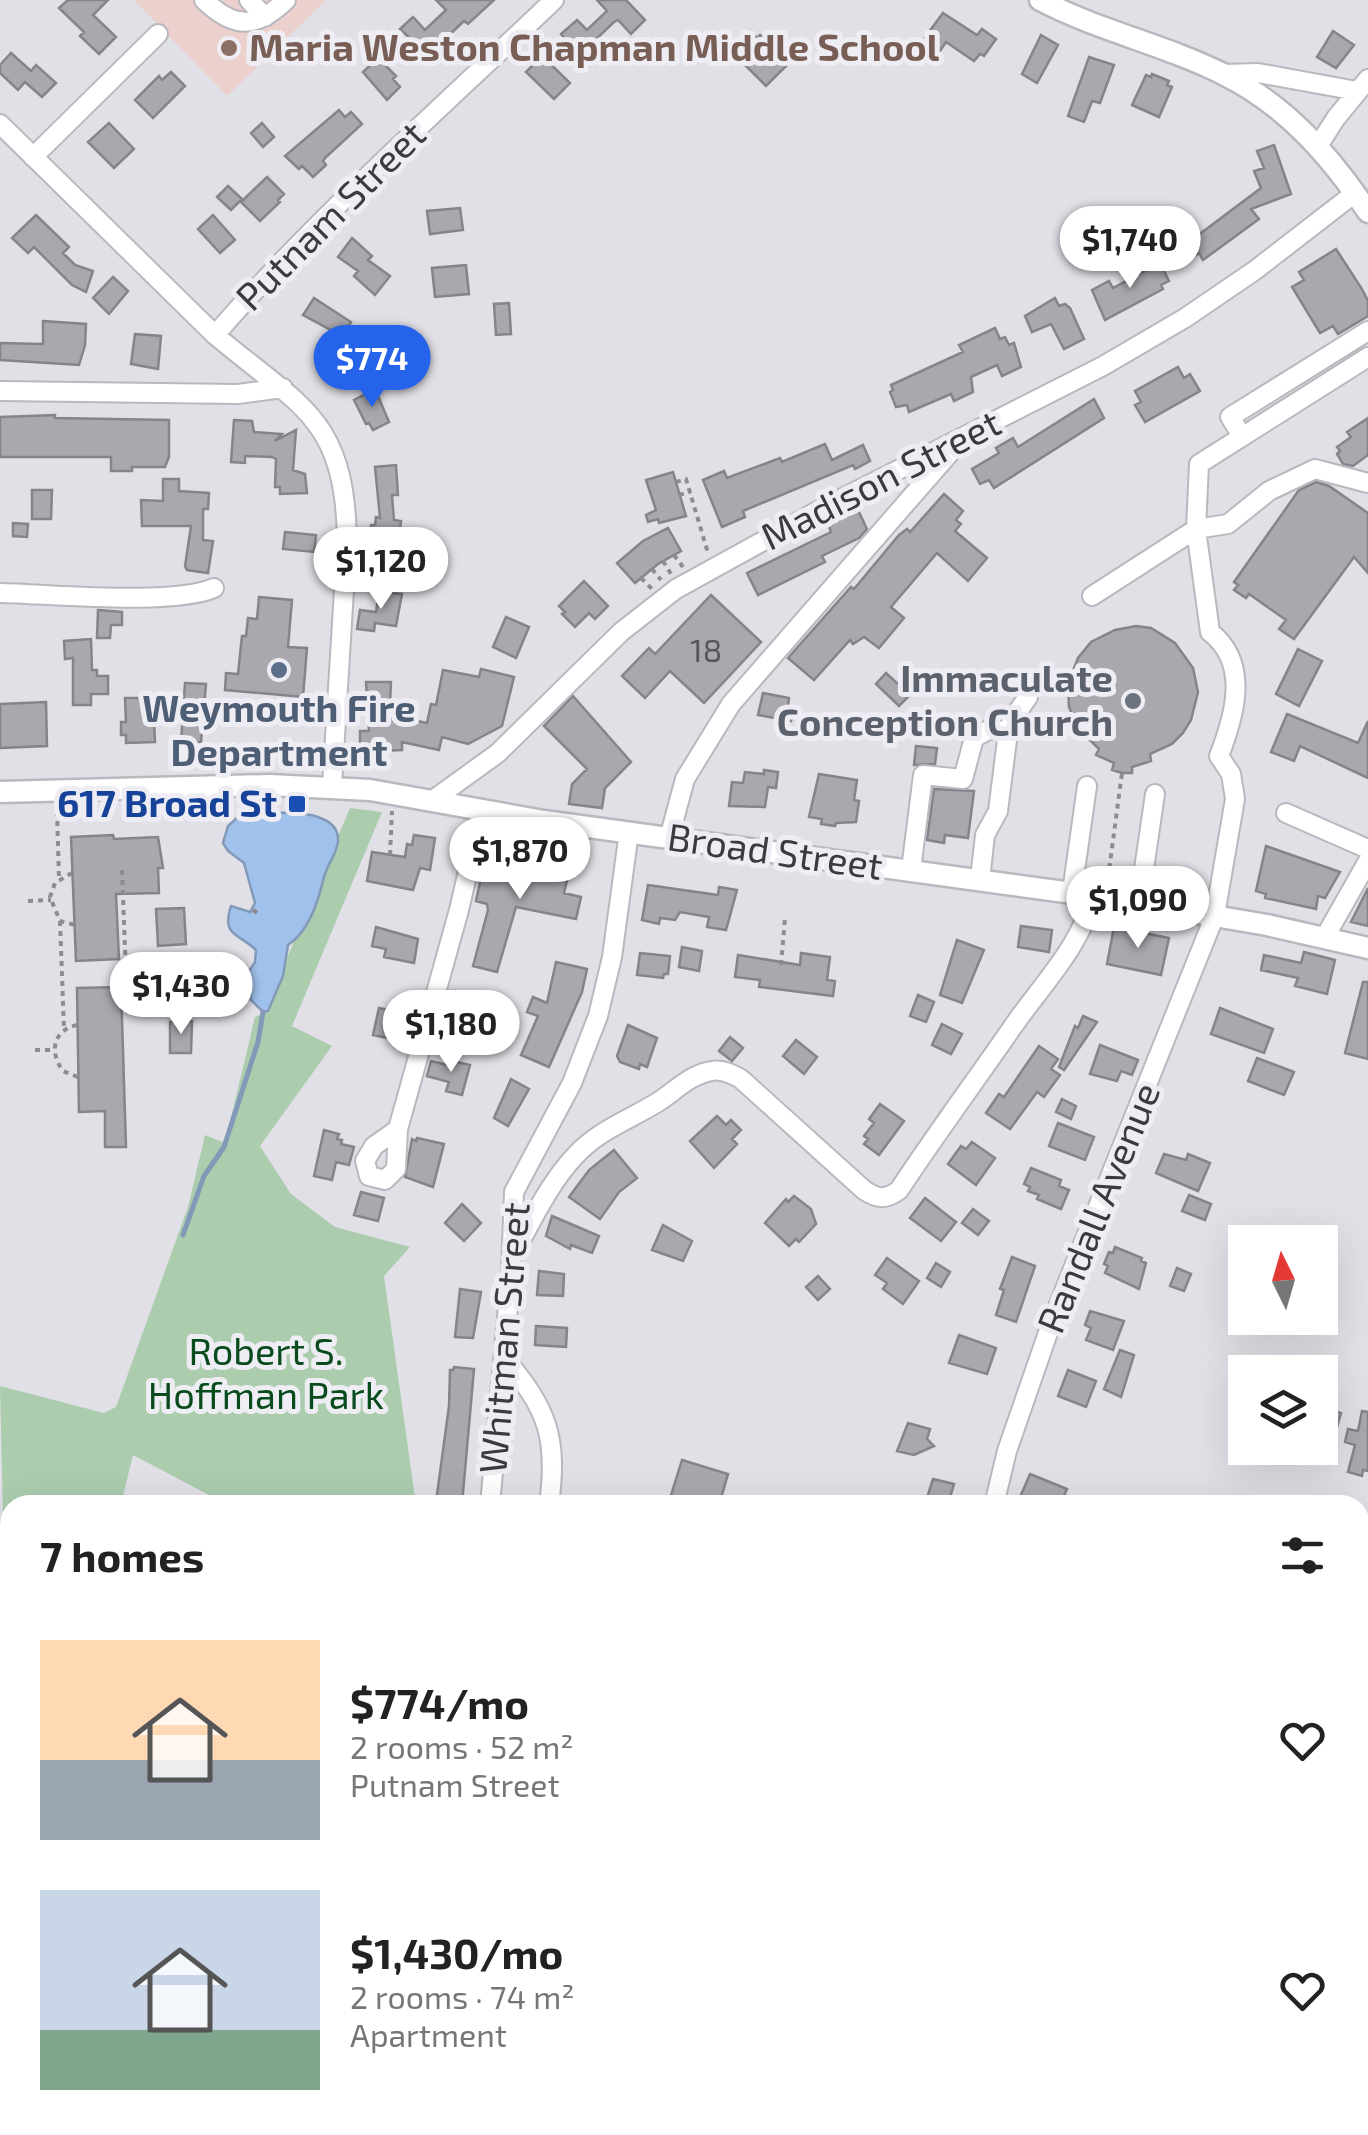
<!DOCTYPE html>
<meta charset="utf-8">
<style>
:root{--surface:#fff;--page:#f2f2f2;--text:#222;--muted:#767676;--accent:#2563eb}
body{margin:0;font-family:"Exo 2",sans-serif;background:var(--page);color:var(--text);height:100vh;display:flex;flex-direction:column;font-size:38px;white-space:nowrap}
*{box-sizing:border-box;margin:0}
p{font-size:32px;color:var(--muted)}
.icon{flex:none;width:55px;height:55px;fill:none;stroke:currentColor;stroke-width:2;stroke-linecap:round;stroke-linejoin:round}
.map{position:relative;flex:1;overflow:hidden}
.drawer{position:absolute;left:0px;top:1495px;width:1370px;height:640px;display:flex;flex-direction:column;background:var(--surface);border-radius:30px 30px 0 0;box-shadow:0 10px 40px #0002}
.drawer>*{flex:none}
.needle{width:65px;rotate:355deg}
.tools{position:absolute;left:1228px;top:1225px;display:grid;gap:20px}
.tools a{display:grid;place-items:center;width:110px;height:110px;border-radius:0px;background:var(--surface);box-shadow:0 10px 40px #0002;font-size:50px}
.price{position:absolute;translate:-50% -85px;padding:0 22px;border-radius:35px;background:#fff;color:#222;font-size:32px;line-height:65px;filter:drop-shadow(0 2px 5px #0008)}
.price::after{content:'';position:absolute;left:50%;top:60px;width:30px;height:22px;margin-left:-15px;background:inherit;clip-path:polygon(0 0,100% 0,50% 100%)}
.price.current{background:var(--accent);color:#fff}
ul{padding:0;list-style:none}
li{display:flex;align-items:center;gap:30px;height:250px;padding:0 40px}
li span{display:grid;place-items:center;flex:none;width:280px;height:200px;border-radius:0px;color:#555}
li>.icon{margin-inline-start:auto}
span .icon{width:120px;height:120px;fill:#fffc;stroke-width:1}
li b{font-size:42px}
h2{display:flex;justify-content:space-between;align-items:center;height:120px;padding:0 40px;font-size:42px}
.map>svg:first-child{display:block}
.education{fill:#ebd0cd}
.green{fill:#abcdae}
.water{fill:#a0c1eb;stroke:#8299b7;stroke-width:2.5}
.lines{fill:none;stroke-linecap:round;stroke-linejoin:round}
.stream{stroke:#8299b7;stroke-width:5}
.building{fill:#aaa8af;stroke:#85848a;stroke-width:2.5}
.minor-casing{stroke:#bab8bf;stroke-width:22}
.major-casing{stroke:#bab8bf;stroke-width:25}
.path{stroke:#8c8c91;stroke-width:4;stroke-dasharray:5 5;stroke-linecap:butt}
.minor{stroke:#fff;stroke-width:18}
.major{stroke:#fff;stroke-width:20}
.education-dot{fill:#8d6e63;stroke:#eeedf4;stroke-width:4}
.service-dot{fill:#5c6f8a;stroke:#eeedf4;stroke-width:4}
.worship-dot{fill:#6b7280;stroke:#eeedf4;stroke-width:4}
.transit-dot{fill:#1a4fb4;stroke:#eeedf4;stroke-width:4}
.labels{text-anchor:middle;stroke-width:10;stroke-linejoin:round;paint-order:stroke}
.number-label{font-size:32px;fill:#57565a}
.education-label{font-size:38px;font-weight:bold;fill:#785e54;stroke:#eeedf4;text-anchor:start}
.street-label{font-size:38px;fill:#3b3b3e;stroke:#eeedf4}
.worship-label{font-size:38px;font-weight:bold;fill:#5b616d;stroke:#eeedf4;text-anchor:end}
.service-label{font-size:38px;font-weight:bold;fill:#4e5e75;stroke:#eeedf4}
.transit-label{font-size:38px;font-weight:bold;fill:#164399;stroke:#eeedf4;text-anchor:end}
.park-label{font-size:38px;fill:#084b1c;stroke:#eeedf4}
</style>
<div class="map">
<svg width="1368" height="2135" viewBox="0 0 1368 2135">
<rect width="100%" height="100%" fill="#e1e0e7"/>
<path class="education" d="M134,0H326L227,96Z"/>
<path class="green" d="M350,808L382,812L292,1026L332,1046L260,1146L291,1194L335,1227L410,1247L384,1276L416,1505H228L133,1455L123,1496L131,1505H10V1649L0,1613V1522L3,1521L0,1386L104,1413L116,1407L188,1207L205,1135L225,1143L255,1017L264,1013Z
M388,2125H594L599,2135H393Z"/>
<path class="water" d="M241,814C264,813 340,804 338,841C337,854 327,865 324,877C318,902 309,931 288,945L283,976L268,1011L263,1012L251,1000L246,976L255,962L256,950C239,933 221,937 231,906L250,912L255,903L244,863L228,851L223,843L228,826Z
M1368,2046V2135H1222L1241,2125H1360V2047Z"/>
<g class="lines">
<path class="stream" d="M183,1235L204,1176L224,1147L258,1042L263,1012"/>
</g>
<path class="building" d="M68,0H108L93,15L116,37L99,54L80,36L84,32L59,8Z
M436,0H494L468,24L464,21L444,40L448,44L432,59L400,29L413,17L425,30L446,10Z
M597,0H626L645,20L631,34L618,20L614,22L593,42L603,52L590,65L561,34L577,20L587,30L607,11Z
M943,13L977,35L982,29L996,39L984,56L980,54L974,61L946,42L940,51L923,40Z
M750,31L757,38L760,35L784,58L780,61L786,66L766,86L731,51Z
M1333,31L1354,45L1336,68L1317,57Z
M1041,35L1058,45L1037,83L1022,74Z
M11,53L31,71L36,65L56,83L42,97L25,82L18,90L0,73V65Z
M542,56L570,83L554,99L526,72Z
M1089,57L1114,65L1100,103L1092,101L1084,122L1068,116Z
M378,58L396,76L393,79L400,87L387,100L363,72Z
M171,72L185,86L153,118L135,100L159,76L162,80Z
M1152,74L1169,81L1167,85L1172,87L1159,117L1132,105L1146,75L1151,77Z
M339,110L345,117L351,112L362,124L326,157L323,161L326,165L313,177L302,166L299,169L285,156Z
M109,123L134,149L114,168L88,142Z
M262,123L274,137L263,147L251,133Z
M1274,145L1291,194L1251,209L1259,219L1203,260L1199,253L1189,260L1181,248L1261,188L1254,171L1264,168L1257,151Z
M267,177L284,194L278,200L280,202L260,221L241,202Z
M228,186L242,199L231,210L217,197Z
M460,208L463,230L430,234L427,211Z
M36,215L69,247L63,253L75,265L93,271L86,292L72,285L34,247L28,253L12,238Z
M213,215L235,240L220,253L198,229Z
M352,238L372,256L368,260L390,276L375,295L354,276L358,271L338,257Z
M1336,249L1362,289L1368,301V316L1338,334L1333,326L1320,333L1292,287L1304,280L1299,272Z
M1160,263L1169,281L1161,285L1163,289L1105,320L1092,290L1109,281L1113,288Z
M466,265L469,294L435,297L432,268Z
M113,277L128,291L109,314L93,298Z
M314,298L351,322L342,336L303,315Z
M1055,298L1059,306L1065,304L1070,308L1084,339L1064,349L1051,324L1032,332L1025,316Z
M509,303L511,334L496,335L494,304Z
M43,321L86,324L85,345L79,365L0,360V343L43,344Z
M995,328L1000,339L1005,337L1009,345L1014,343L1021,367L1002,376L997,365L971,377L973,392L954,401L951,394L909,412L907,405L896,407L890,392L893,390L891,385L963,352L959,345Z
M135,334L161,336L158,369L131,364Z
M1178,367L1184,378L1190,374L1200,391L1145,422L1135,405L1141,402L1135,391Z
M375,389L389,422L373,430L369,423L366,424L354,400Z
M1094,399L1104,418L994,488L989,480L980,484L972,469L999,453L996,448L1013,438L1018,447Z
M55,415V418L169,420V457L165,467H132V471H111V457H0V417Z
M1368,418V455L1353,466L1343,464L1337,454L1340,451L1337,447L1351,437L1347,432Z
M234,420L252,421L254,432L282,434L275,441L296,430L293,470L305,474L307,493L280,494V487H275L276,459L272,457L245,456V463L231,462Z
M825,444L832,460L863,445L870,461L855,469L853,465L743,511L745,517L722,527L703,480L724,471L727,478L780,458L782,462Z
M396,465L398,495H392L394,520L401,521L399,536H394L393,543L369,539L371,525H375L376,517L380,518L375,467Z
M673,472L686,516L659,523L658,519L648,522L646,515L656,510L646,480Z
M163,479H179V491L209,493L208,509H203V540L213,541L208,573L187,570L185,566L191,526H142L141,500L163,501Z
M1316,482L1329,486L1368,513V573L1354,557L1294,639L1279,629L1286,620L1249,594L1246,598L1234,590L1238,585L1234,582L1299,490Z
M32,490H52L51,519H32Z
M944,494L963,511L956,520L961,524L955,531L987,558L968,581L937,553L891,607L904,618L879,648L864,637L853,644L850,640L814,680L788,658L851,587L854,589L899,535L907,529L910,532Z
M858,510L867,529L859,538L822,556L825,562L758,595L747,573L831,532L828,524Z
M13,523L28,524L27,537L13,536Z
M668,528L681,551L658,564L635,583L617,563L643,541Z
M285,532L316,535L314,552L283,549Z
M584,581L608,606L595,619L589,613L575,627L562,614L565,612L559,606Z
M379,592L402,594L396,626L375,623L374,631L357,629L360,610L376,612Z
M711,595L761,642L704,703L670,671L645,698L622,676L649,648L655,654Z
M259,597L292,600L288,647L307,648L303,697L225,690L226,673L238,674L242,636H246L248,618L257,619Z
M98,610L122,612V625H111L110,638H97Z
M506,617L529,627L516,658L493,647Z
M1136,626L1151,628L1175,643L1193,668L1198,692L1191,720L1183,733L1172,744L1150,754L1151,761L1132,767V773H1122L1112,770L1114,763L1096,755L1099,749L1078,728L1069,707L1068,684L1078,658L1091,642L1115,630Z
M91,639L92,670H97V676H108V694H91V705H73V658L65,659L64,641Z
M1298,649L1322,661L1299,706L1276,694Z
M481,669L514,677L502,726L468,744L442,737L439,750L402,742V750L360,752V731H369L366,682H391L390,704L403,705V718L427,723L431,704L436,705L443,670L479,677Z
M886,673L910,695L899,706L876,684Z
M185,683L206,684L201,742H181Z
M763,693L789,698L788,706L794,707L791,721L758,715Z
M573,696L631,762L605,788L602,808L569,804L572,784L587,769L544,726Z
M125,698H153L155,742L126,743V735H121V722H126Z
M46,702L47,746L0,748V704Z
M1287,714L1358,743L1368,721V778L1300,746L1294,761L1271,752Z
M916,746L937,748L935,764L914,765Z
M764,770L778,772L776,788L768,787L765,807L729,806L732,782L743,783L745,772L764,774Z
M819,774L857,780L854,800L859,801L856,822L836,823L835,826L821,824L822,819L809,817Z
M934,789L974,791L968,838L945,835L944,843L927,840Z
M113,835L114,839L158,837L163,868H158L159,893L116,894L119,959L76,961L71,837Z
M414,835L435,838L430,870L420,868L413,890L367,881L372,852L405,857L407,844L412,845Z
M1266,846L1340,872L1325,898L1318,896L1316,909L1265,898L1266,894L1256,891Z
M536,856L571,864L564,893L581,897L576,919L516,907L497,972L473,966L488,910L487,904L476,901L484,863L532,873Z
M648,885L718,895L719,887L737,890L726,930L707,927L709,917L680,912L675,920L660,918L659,924L642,920Z
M1368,888V926L1351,922Z
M184,908L186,944L158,946L156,909Z
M1021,926L1052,930L1049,952L1018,947Z
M376,927L418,939L414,963L384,957L386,949L372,946Z
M1114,927L1169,938L1161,975L1107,964Z
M957,940L984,950L962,1003L940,995Z
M682,947L702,951L699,971L679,967Z
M1304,952L1335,960L1327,994L1295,986L1298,978L1261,970L1264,955L1301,963Z
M640,953L670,956L668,974H664L663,978L637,975Z
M801,953L830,957L827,980L835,981L833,996L759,987L760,980L735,977L738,955L800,965Z
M556,962L587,969L582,992L549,1067L521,1055L538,1016L527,1012L533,997L547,1003Z
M1363,982H1368V1059L1345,1053Z
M121,987L126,1147H105V1111L79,1112L77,988Z
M455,991L510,1004L505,1022L470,1014L465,1032L441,1022L444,1011L449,1012Z
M918,995L934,1002L926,1022L910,1016Z
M379,1008L407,1014L402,1041L373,1035Z
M1220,1008L1273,1029L1264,1053L1211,1034Z
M1083,1016L1097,1022L1064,1070L1059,1067L1075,1026L1078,1028Z
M192,1021L191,1053H170V1022Z
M942,1024L962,1034L951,1054L932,1045Z
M628,1025L657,1038L647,1067L640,1064L639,1069L620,1062L617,1056Z
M730,1037L743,1048L732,1061L719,1051Z
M796,1040L817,1057L804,1074L783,1056Z
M1100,1045L1138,1060L1132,1075L1121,1071L1117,1081L1090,1074Z
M1039,1046L1058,1059L1051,1069L1060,1075L1044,1097L1037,1092L1010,1129L986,1113L999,1094L1004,1097Z
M1257,1058L1294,1072L1284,1095L1248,1081Z
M431,1061L451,1066L452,1061L470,1065L462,1095L446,1091L449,1082L427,1076Z
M511,1079L529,1089L508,1126L494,1118Z
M1062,1099L1076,1106L1071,1119L1056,1112Z
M880,1104L904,1121L879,1155L864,1144L868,1139L864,1136L874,1123L869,1119Z
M717,1116L726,1125L731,1120L741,1130L732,1139L737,1144L714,1168L690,1141Z
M1058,1123L1094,1137L1085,1160L1049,1146Z
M324,1130L339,1134L337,1139L342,1140L341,1144L354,1147L349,1165L336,1162L332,1180L314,1176Z
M417,1138L444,1144L433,1187L405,1177L412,1139L416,1141Z
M972,1142L995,1158L976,1185L948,1164L961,1146L966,1149Z
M614,1150L637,1178L619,1192L600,1219L569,1197L589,1170Z
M1164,1154L1186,1160L1188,1154L1210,1163L1198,1191L1156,1173Z
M1031,1168L1061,1180L1059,1186L1069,1190L1061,1209L1037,1199L1039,1195L1028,1191L1030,1187L1024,1184Z
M361,1192L384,1198L378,1221L354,1215Z
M1189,1195L1211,1204L1205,1220L1182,1211Z
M794,1196L811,1209L816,1224L799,1242L796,1239L789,1246L765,1223L786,1199L788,1202Z
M925,1198L956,1222L941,1241L910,1218Z
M462,1204L481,1223L464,1241L445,1223Z
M973,1209L989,1221L978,1235L962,1223Z
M552,1216L599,1236L592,1253L571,1245L570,1249L546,1236Z
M663,1225L692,1241L683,1261L652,1250Z
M1115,1247L1142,1258L1141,1261L1146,1263L1139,1289L1105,1273L1108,1266L1104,1264L1109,1252L1113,1253Z
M1012,1257L1035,1266L1016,1322L996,1315L1004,1290L1000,1289Z
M887,1258L919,1281L903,1304L883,1289L887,1283L875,1275Z
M936,1263L950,1272L941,1287L927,1278Z
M1177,1268L1191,1274L1184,1291L1170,1286Z
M539,1271L564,1274L563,1296L537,1295Z
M818,1276L830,1289L818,1300L806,1287Z
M460,1289L481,1292L473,1338L455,1337Z
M1090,1311L1124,1321L1113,1350L1086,1340L1091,1328L1085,1325Z
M536,1326L567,1328L566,1347L535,1345Z
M959,1335L996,1348L987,1374L949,1363Z
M1120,1350L1134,1355L1121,1397L1104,1389Z
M454,1367L474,1369L462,1504L436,1502L449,1406L450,1370H453Z
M1068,1370L1096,1381L1086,1407L1058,1396Z
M1324,1408L1341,1413L1335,1434L1320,1430Z
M1362,1411L1368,1412V1471L1363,1470L1362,1476L1348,1472L1355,1445L1345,1442L1348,1429L1358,1431Z
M908,1423L930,1429L927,1439L934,1446L914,1455L897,1451Z
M682,1460L728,1474L719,1505H668Z
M1030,1474L1067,1489L1060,1505H1038L1020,1497Z
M933,1479L954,1484L949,1501L928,1495Z"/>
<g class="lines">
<g class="minor-casing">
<path id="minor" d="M204,0C234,29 256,29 286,0
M249,0L265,17
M1224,74L1258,73L1357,91
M0,124L215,335
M1318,146L1336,118L1368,79
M33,157L158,34
M0,391L238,394L283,388
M1242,436L1230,417L1368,331
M0,593C52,594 171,606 214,588
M1092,596L1196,529L1199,464L1368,357
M332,786L347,541C345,416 300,407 215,335C319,215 439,110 554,0
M433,800L498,753L621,632L676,589L825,507L1103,366L1185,318L1254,271L1355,193
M1286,813L1368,849
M669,838L685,779L731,704L954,448
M911,870L923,775L963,779L974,738L990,729L1008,732
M980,879L985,835L998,811L1008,732L1013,718L1028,697
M1072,892L1087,786
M1139,903L1155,794
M1325,937L1368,861
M398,1129L396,1169L385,1180L369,1176L365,1161L374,1146L398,1129L459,910L482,811
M512,1256C531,1223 548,1185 574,1157C598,1130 629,1120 658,1102C675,1091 691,1074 712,1071C722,1069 732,1074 741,1079L864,1190C877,1199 886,1200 899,1190C936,1134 976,1080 1014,1025C1044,982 1080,947 1094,895
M504,1358C548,1409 558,1438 549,1505
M490,1505L511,1273L514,1192L572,1083L598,1016L612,957L629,832
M994,1505L1007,1451L1051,1324L1215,915L1235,799L1231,774L1219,756C1235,715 1250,663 1210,632L1196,529L1228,524L1269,491L1315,469L1368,483
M1360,1803L1368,1810
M0,1985L10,1984
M262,2125L266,2135
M606,2125L610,2135
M672,2135L681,2125
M977,2135L990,2125"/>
</g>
<g class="major-casing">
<path id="major" d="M1040,0C1099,31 1166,45 1225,75C1287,106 1330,156 1368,212
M0,792L270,785L370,790L544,821L1109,898L1267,925L1368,948"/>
</g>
<path class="path" d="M676,482L686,479L708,553
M679,495L690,492
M674,555L683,567
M663,561L671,574
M652,569L661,580
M641,578L652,589
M57,811L59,878
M390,855L392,811
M122,870L126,975
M72,873L55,883L50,897L60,921L75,925
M1108,878L1122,773
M28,901L51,900
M253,910L260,915
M60,921L64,1029
M781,965L785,918
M77,1025C53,1030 49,1052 63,1071L78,1077
M35,1050H54"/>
<use href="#minor" class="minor"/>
<use href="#major" class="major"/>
</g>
<circle class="education-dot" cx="229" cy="48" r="10"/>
<circle class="service-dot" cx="279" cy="670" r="10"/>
<circle class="worship-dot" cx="1133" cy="701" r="10"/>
<rect class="transit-dot" x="287" y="794" width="20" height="20" rx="5"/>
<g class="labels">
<g class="number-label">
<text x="706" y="662">18</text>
</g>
<g class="education-label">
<text x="249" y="61">Maria Weston Chapman Middle School</text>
</g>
<g class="street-label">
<text transform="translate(331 216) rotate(-45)" y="13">Putnam Street</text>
<text transform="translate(881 480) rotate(-27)" y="13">Madison Street</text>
<text transform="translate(775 852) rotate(8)" y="13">Broad Street</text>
<text transform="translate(1099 1208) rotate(-68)" y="13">Randall Avenue</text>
<text transform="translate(505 1338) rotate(-85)" y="13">Whitman Street</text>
</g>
<g class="worship-label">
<text x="1113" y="692">Immaculate<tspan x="1113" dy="44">Conception Church</tspan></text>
</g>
<g class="service-label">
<text x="279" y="722">Weymouth Fire<tspan x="279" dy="44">Department</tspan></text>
</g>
<g class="transit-label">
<text x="277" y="817">617 Broad St</text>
</g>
<g class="park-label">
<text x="266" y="1365">Robert S.<tspan x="266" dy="44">Hoffman Park</tspan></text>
</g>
</g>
</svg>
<div class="tools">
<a><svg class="needle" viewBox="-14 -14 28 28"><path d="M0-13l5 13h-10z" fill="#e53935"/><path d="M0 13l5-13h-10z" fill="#767676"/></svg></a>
<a><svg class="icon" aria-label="layers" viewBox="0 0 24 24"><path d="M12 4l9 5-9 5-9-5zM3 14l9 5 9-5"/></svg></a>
</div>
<b class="price" style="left:1130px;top:291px">$1,740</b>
<b class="price current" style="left:372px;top:410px">$774</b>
<b class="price" style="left:381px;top:612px">$1,120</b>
<b class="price" style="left:520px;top:902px">$1,870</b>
<b class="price" style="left:1138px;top:951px">$1,090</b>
<b class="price" style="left:181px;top:1037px">$1,430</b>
<b class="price" style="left:451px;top:1075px">$1,180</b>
<section class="drawer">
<h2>7 homes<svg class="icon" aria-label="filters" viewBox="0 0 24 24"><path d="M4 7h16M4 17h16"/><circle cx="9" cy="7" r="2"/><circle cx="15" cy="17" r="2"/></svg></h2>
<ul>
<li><span style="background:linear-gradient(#ffd9b3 60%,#9aa5b1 0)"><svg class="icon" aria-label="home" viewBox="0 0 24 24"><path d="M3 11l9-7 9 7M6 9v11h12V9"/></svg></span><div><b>$774/mo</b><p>2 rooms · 52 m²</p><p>Putnam Street</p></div><svg class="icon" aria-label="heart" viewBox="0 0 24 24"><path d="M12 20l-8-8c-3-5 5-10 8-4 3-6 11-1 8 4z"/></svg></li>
<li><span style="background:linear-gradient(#c9d6e8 70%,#7fa58c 0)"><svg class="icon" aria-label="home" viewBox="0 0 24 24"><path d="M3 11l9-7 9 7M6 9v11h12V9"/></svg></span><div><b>$1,430/mo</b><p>2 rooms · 74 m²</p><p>Apartment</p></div><svg class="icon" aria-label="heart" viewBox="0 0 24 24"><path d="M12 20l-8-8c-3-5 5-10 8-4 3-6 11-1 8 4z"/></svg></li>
</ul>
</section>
</div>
